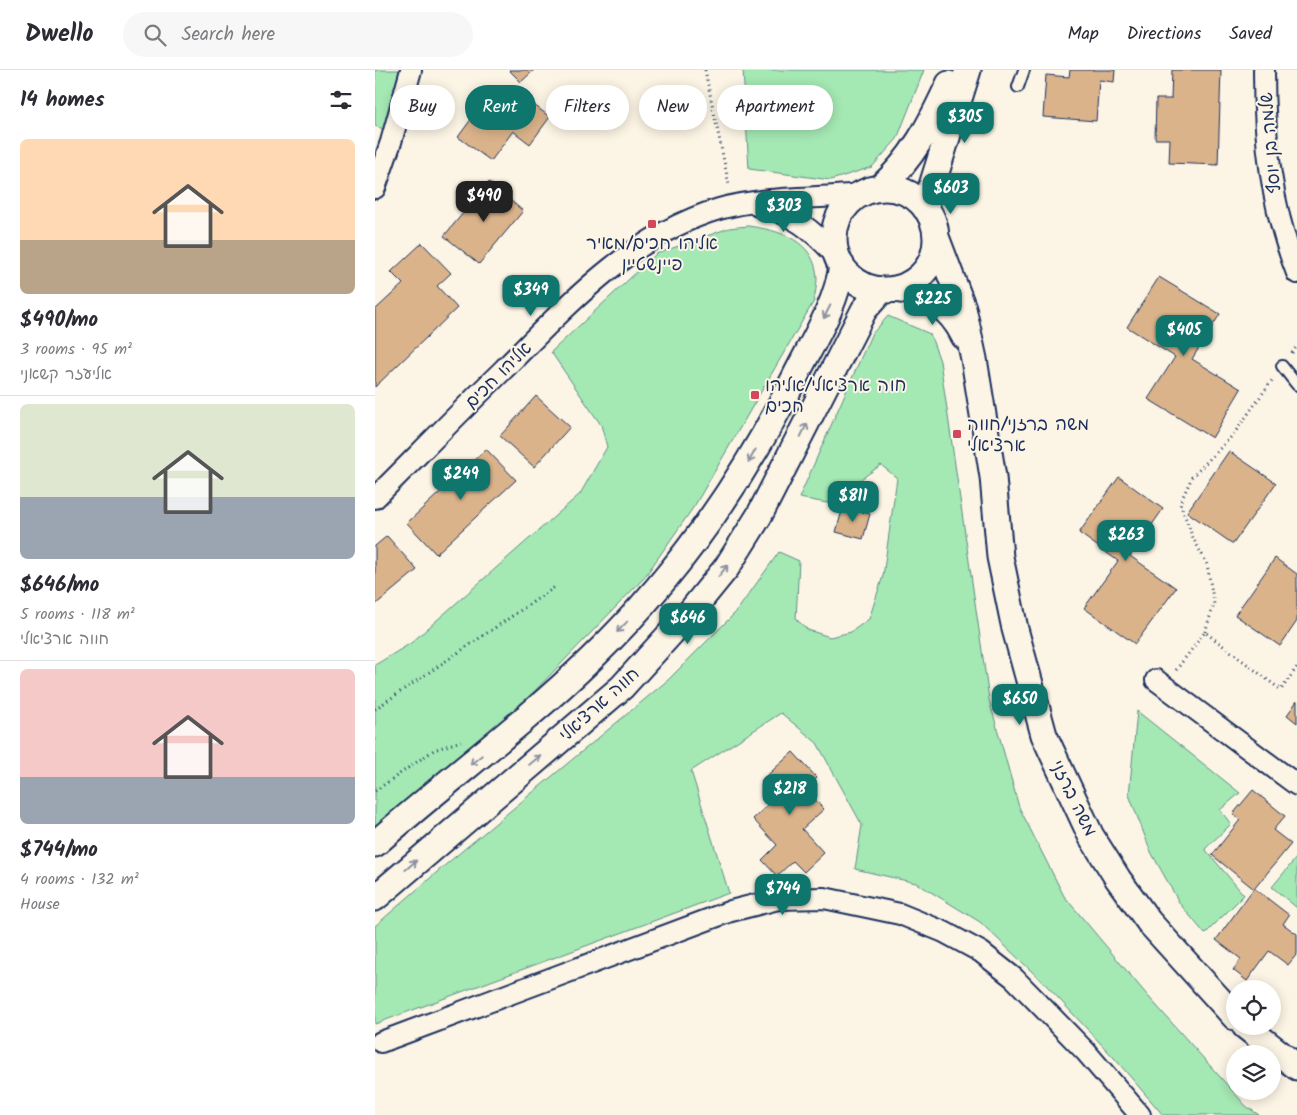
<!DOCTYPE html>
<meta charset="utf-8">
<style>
:root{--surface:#fff;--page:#f7f7f7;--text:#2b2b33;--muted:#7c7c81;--line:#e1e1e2;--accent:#0f766e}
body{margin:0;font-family:Kalam,"Playpen Sans Hebrew",sans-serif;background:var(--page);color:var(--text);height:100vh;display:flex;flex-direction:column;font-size:19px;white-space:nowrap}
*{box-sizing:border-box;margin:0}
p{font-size:16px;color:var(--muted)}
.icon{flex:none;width:28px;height:28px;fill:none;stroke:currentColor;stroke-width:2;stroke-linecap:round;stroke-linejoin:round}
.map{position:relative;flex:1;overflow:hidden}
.sheet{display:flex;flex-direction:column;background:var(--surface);width:375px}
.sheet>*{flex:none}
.banner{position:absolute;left:15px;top:15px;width:475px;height:45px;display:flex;gap:10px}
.buttons{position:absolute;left:851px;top:910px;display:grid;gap:10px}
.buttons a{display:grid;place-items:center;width:55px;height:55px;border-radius:50%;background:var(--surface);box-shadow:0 2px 12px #0003;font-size:25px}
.price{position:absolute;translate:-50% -42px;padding:0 11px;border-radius:10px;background:var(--accent);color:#fff;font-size:16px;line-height:32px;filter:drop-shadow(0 1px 2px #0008)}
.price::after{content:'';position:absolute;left:50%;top:30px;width:15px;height:11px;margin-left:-8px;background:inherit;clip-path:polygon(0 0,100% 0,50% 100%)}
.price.on{background:#222;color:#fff}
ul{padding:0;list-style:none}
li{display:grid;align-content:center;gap:10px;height:265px;padding:0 20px}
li+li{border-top:1px solid var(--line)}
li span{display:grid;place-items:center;height:155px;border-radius:8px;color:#555}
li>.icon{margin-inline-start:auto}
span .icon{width:90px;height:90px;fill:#fffc;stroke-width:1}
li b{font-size:21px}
h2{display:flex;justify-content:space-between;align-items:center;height:60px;padding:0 20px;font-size:21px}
.chip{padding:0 18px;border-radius:22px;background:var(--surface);box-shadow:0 2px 12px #0003;font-size:18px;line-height:45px}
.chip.on{background:var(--accent);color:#fff}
header{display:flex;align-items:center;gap:30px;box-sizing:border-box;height:70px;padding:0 25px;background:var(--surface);border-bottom:1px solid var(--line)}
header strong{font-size:24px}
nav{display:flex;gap:28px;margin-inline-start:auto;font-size:18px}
.search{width:350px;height:45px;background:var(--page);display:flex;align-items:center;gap:12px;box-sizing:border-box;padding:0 18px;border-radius:28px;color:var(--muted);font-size:19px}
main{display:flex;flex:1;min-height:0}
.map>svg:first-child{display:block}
.green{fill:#a4e8b3;stroke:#608c88}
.building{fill:#dab38b;stroke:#1b2f5e}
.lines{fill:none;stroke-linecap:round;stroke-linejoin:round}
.service-casing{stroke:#1b2f5e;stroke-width:14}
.minor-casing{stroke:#1b2f5e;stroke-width:24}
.tertiary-casing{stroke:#1b2f5e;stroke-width:29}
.path{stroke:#1b2f5e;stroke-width:3;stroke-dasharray:1 4;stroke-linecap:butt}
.service{stroke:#fcf5e5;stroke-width:10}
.minor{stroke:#fcf5e5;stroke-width:20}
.tertiary{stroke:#fcf5e5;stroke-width:25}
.oneway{stroke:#8c92a2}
.poi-dot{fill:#d1495b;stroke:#fcf5e5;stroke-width:2}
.labels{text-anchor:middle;stroke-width:4;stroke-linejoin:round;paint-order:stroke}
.street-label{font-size:18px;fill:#1b2f5e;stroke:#fcf5e5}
.poi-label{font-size:18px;fill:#1b2f5e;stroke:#fcf5e5;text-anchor:start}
</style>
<header>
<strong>Dwello</strong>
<div class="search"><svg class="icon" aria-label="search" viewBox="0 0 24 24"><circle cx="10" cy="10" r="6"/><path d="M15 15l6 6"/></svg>Search here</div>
<nav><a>Map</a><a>Directions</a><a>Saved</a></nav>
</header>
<main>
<section class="sheet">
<h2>14 homes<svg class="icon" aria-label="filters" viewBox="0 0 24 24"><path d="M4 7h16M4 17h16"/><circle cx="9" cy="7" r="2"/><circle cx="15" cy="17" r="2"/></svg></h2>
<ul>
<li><span style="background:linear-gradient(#ffd9b3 65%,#b9a48a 0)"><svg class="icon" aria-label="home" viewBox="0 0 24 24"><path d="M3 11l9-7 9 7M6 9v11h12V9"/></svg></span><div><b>$490/mo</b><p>3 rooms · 95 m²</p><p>אליעזר קשאני</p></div></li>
<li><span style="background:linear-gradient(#dfe7d0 60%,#9aa5b1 0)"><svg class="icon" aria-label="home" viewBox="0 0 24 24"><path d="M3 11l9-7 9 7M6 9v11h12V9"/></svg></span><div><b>$646/mo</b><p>5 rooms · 118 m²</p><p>חווה ארציאלי</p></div></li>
<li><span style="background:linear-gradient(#f6c9c9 70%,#9aa5b1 0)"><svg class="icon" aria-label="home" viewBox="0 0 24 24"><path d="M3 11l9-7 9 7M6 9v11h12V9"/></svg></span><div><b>$744/mo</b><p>4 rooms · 132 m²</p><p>House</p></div></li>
</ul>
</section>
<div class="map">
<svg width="922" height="1045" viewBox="0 0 922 1045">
<rect width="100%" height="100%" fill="#fcf5e5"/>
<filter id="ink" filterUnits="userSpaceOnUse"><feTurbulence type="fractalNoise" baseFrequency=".02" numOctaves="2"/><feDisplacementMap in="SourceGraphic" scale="10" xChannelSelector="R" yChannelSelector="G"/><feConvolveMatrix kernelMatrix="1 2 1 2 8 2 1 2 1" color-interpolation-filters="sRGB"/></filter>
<g filter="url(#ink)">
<path class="green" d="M0,0H25L14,61L0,56Z
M368,0H549L522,69L497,97L456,110L374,99Z
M373,156C404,160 440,170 442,208C442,215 440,224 439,231L320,435L269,508L150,631L0,763V595L36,573L205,424L232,377L226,355L176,282L281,184L354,158Z
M513,246L555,264L565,291L614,629L644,737L689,826L772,925L871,1036L884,1045H788L740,989L672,916L605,852L541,813L480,799L487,755L442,673L406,643L316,701L354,823L0,954V856L69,796L293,610L361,542L404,482L424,491L421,549L433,560L455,567L476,562L494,549L508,506L522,408L506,395L452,433L424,428L496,265Z
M762,641L865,723L845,740L856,754L830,779L869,825L830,864L805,834L776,782L754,725Z
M922,787V838L897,817Z"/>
<path class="building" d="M134,0H159L146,12Z
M695,0H740L739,12L724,10L721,51L668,47L671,5L694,7Z
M797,0H846L843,95L794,93L795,69H780L781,29H796Z
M139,20L175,47L155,74L138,61L116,91L83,67L103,40L117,50Z
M114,112L148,141L104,194L69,166Z
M47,173L76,203L62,216L82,238L0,317V240L28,214L16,202Z
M784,207L845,244L817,289L866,319L837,368L773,329L800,287L752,257Z
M161,326L195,357L159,397L125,366Z
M111,379L141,410L61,484L32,453Z
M854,381L901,413L858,474L812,442Z
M744,407L788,439L755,486L801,518L760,574L709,538L743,491L704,463Z
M468,437L495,444L488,469L461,462Z
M12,466L42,500L0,535V476Z
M900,488L922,504V551L905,576L860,545Z
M922,631V653L912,645Z
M418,682L442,708L430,719L449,739L427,759L449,783L429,802L418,791L402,806L387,790L402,775L378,749L401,727L386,711Z
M878,720L910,746L898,760L916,774L879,819L837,785L865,750L858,744Z
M879,818L914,845L908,854L922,864V884L913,895L894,881L872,911L858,900L866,889L841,870Z"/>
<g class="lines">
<g class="service-casing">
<path id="service" d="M643,17L649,0
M907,296L922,315"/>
</g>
<g class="minor-casing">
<path id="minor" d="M889,0C889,70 896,137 922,203
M0,118L16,72L36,0
M383,136C416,142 439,161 461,186
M0,428C43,385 85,342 128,300C191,237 256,165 344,139C390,126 439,129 486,124
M781,610L922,715
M6,972L356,841L403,829L449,828L525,844L569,862L606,882L639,908L711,982L765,1045"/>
</g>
<g class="tertiary-casing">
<path id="tertiary" d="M505,118C538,89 556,53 574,14
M459 169a51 51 0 1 1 102 0a51 51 0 1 1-102 0Z
M550,138L593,0
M561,167L588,238L599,289L618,407L625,487L640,559L669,665L716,766L743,809L774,852L860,947
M519,219C550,222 575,236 589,266
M0,774C71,711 148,655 216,589C299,509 366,414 418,311C436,274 461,237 467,196
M0,828L247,617L317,540L352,497L384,446L489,240L507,220
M870,956L922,997"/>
</g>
<path class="path" d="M330,0L354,115
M917,283L922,276
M830,562L839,534L832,494L818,468L805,433L817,407L858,365L898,309
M801,600L830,562L906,620L922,597
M0,639L180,517
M0,721L59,680L86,671"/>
<use href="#service" class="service"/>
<use href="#minor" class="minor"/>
<use href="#tertiary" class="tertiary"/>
</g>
<defs><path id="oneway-shaft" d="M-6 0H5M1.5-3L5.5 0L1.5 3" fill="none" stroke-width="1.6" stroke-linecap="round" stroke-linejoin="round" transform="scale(1.25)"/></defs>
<g class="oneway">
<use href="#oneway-shaft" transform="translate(452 242) rotate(117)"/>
<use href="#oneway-shaft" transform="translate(429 360) rotate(-64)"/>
<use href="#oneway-shaft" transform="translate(377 386) rotate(119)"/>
<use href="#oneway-shaft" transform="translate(348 501) rotate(-52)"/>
<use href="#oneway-shaft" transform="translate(247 557) rotate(134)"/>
<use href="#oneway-shaft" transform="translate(101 690) rotate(141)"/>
<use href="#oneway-shaft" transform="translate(160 690) rotate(-40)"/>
<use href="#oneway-shaft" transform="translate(36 795) rotate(-41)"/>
</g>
</g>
<g class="poi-dot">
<rect x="272" y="149" width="10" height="10" rx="2.5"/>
<rect x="375" y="320" width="10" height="10" rx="2.5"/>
<rect x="577" y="359" width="10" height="10" rx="2.5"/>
</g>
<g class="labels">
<g class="street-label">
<text transform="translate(895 73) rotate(-95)" y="6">שלמה בן יוסף</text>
<text transform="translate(123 305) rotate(-45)" y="6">אליהו חכים</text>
<text transform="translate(224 634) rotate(-42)" y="6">חווה ארציאלי</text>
<text transform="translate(699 728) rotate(64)" y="6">משה ברזני</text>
</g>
<g class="poi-label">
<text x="277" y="179" text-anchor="middle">אליהו חכים/מאיר<tspan x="277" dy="21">פיינשטיין</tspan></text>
<text x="390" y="321">חוה ארציאלי/אליהו<tspan x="390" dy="21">חכים</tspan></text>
<text x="592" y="360">משה ברזני/חווה<tspan x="592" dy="21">ארציאלי</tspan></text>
</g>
</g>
</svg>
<div class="buttons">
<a><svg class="icon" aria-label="locate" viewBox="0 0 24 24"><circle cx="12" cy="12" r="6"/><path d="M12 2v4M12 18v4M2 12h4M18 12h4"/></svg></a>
<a><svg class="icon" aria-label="layers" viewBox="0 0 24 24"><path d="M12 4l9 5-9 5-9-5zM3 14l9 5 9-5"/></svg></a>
</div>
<b class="price" style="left:590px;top:74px">$305</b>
<b class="price" style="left:576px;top:145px">$603</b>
<b class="price on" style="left:109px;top:153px">$490</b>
<b class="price" style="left:409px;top:163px">$303</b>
<b class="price" style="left:156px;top:247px">$349</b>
<b class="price" style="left:558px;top:256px">$225</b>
<b class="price" style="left:809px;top:287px">$405</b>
<b class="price" style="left:86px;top:431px">$249</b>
<b class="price" style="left:478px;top:453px">$811</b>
<b class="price" style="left:751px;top:492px">$263</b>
<b class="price" style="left:313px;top:575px">$646</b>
<b class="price" style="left:645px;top:656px">$650</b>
<b class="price" style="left:415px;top:746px">$218</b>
<b class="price" style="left:408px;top:846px">$744</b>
<div class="banner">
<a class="chip">Buy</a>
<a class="chip on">Rent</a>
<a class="chip">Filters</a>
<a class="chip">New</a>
<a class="chip">Apartment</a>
</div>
</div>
</main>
